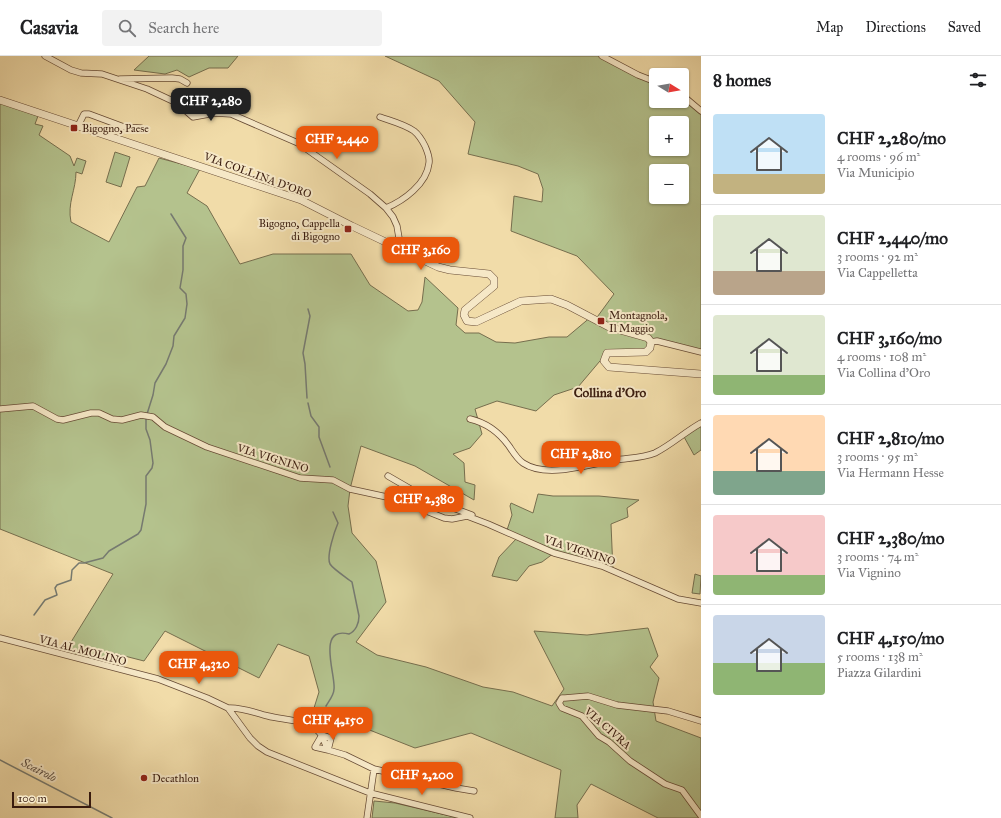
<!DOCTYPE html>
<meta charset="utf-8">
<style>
:root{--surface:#fff;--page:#f2f2f2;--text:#202124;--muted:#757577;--line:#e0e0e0;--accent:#ea580c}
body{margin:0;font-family:"IM FELL Great Primer",serif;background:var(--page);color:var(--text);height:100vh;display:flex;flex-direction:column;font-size:15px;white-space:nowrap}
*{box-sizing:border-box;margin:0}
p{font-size:13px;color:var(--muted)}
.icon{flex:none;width:22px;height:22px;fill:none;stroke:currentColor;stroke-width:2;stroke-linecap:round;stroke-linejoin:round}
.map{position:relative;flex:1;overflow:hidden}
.details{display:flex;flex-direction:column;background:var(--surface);width:300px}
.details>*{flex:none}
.needle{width:26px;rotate:101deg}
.controls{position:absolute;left:649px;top:12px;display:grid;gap:8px}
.controls a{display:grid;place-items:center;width:40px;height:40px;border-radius:4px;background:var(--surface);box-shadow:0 1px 3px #0004;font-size:20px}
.scale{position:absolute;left:12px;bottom:10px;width:79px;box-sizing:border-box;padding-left:4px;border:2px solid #391b0e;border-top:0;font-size:11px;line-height:14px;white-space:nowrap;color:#391b0e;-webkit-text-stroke:3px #f6e8c7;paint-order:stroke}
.price{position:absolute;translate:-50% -34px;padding:0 9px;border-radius:8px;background:var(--accent);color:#fff;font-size:13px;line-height:26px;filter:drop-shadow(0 1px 2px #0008)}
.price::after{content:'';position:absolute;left:50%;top:24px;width:12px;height:9px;margin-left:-6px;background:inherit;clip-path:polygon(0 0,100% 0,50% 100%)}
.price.active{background:#222;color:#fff}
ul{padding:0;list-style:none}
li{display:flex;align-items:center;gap:12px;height:100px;padding:0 12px}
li+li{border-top:1px solid var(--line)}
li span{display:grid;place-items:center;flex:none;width:112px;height:80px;border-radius:4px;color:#555}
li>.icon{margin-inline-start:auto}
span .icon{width:48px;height:48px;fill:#fffc;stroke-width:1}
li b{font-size:17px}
h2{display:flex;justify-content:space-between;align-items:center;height:48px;padding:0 12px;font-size:17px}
header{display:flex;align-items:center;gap:24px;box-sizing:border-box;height:56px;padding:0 20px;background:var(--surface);border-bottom:1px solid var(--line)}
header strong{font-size:19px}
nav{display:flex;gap:22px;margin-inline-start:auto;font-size:14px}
.search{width:280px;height:36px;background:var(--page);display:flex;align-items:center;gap:10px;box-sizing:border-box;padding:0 14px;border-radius:4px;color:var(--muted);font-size:15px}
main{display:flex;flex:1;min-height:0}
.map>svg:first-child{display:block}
.green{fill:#b4c28d;stroke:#766e4e;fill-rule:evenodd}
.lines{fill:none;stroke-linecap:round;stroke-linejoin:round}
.stream{stroke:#767a70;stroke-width:1.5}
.minor-casing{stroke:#674b35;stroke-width:7}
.tertiary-casing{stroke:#674b35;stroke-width:8}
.minor{stroke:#f6e8c7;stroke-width:5.5}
.tertiary{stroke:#f6e8c7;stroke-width:7}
.poi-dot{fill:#8f2418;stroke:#f6e8c7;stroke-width:1.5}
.labels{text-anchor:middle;stroke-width:4;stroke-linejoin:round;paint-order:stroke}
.poi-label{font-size:11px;fill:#391b0e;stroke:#f6e8c7;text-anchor:start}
.street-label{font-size:11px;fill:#391b0e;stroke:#f6e8c7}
.water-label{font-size:12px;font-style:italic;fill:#574a3f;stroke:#f6e8c7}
.quarter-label{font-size:13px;font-weight:bold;fill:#391b0e;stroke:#f6e8c7}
</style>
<header>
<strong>Casavia</strong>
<div class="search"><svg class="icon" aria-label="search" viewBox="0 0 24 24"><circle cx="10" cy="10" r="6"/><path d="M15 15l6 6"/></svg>Search here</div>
<nav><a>Map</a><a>Directions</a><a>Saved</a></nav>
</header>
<main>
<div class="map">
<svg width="701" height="762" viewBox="0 0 701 762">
<rect width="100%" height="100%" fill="#f1dca9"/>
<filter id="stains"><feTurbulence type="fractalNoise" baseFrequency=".005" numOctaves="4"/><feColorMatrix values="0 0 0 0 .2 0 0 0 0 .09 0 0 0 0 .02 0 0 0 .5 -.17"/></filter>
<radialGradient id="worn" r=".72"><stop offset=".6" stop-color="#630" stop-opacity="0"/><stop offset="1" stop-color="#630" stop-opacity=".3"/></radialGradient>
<path class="green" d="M149,0H238L228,12H209L189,21L177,14L165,18L134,14Z
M385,0H602L656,26V45H682V39L701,55V296L657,285L650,292L605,299L578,331L554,339L536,355L497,345L475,353L482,378L470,392L453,398L464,407L465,426L475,429L474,444L415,410L361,390L350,433L348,450L352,477L376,505L386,546L356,586L377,599L426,611L483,631L513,636L552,650L564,633L534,575L587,579L648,572L658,600L650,611L659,622L653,646L656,665L701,682V762H658L591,728L577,749L578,762H555L561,714L471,677L415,692L314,652L319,636L309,600L278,588L259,622L165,575L144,605L109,596L104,609L63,599L113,518L0,473V47L38,60L35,68L43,70L39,79L70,100L74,110L77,102L86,105L82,118L76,116C76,134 67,147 71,166L109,186L137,131L145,130L159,102L200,113L187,137L207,150L240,208L273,198H351L370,229L408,255L418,254L422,246L425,221L458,252L456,269L465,277H479L496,286L515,287L549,281H567L592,260L595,264L614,238L577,200L511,175L514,140L542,146L543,133L538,118L518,110L468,98L475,66L439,25ZM656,67H682V93H656ZM656,115H682V141H656Z
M115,96L130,101L121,131L106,126Z
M701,367V394L694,399L683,379Z
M538,438L553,440H599L639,444L627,452L628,461L611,468L613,515L554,497L542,506L529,510L517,525L492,520L499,501L517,482L506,477L512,459L510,450L511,447L533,457Z
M695,518L701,520L700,538L692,537Z
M374,745L395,747L459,762H372Z"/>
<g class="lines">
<path class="stream" d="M307,342L305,308L303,297L310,260L308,253
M308,347L311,360L319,371V381L330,411
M147,358L153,339L155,327L166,308L173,290L174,280L185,262L187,248L186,238L180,232L183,214V190L186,182L171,158
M34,559L45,544L57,539L55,532L57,529L71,524L72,514L79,507H84L103,502L109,495L138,478L141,474L146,448V420L152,412L153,407L150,384L146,373V362
M326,650C329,645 334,639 334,633C336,619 316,570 349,578C356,575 359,567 359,560L352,526C347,522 333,513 330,508C326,500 335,474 338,467L333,456
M0,704L112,762"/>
<g class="minor-casing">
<path id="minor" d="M45,0L71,14L81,17L102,18L147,33L177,47L193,61L215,57L231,58L298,87L370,138L386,152L393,161L397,170L399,182L398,193
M602,0L638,19L656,26
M120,23L172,22L180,23L187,27
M682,39L701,55
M380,61C391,65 404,68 414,75C419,79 422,84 425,90C427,95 430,101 429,107C427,128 403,145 386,152
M78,70L84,58H89L124,71L141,72
M651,286L657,285L701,296
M0,353L33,350L57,363L63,364L91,357H99L112,363L122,364L141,359L153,361L165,371L207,391L300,422L333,424L350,433L396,443L444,462L452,463L467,460L488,468L554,497L602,510L678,543L701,547
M470,363C487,367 499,376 509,390C513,396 517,403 523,407C547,423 589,408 616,404C628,402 643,402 655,397C671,389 685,376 701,367
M388,420L426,442L472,459
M0,582L158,623L207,642L228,652L250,682L258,690L267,696L370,737L470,762
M228,652C242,651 255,657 268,660C283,664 305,663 318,675C323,679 325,689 328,694L345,699L374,713L456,732L474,735
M701,665L668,655L617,649L588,640L565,642H562L559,647L562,652L582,660L599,680L609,686L630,705L665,728L682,734L701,760
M322,679L331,682L328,694L315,691Z
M367,762L374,713"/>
</g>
<g class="tertiary-casing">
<path id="tertiary" d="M0,44L301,144L352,170L438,211L450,214L489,218L494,223V230L465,254L464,259L467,265L476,266L521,245L551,243L567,249L609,271L648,282L651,286L650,292L646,296L607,297L604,305L609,311L701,318"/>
</g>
<use href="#minor" class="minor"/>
<use href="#tertiary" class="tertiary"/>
</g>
<g class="poi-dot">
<rect x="70" y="68" width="8" height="8" rx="2"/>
<rect x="344" y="169" width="8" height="8" rx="2"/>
<rect x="597" y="261" width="8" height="8" rx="2"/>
<circle cx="144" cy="722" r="4"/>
</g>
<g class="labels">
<g class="poi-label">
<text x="82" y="76">Bigogno, Paese</text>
<text x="340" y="171" text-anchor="end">Bigogno, Cappella<tspan x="340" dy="13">di Bigogno</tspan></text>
<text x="609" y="263">Montagnola,<tspan x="609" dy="13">Il Maggio</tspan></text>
<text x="152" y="726">Decathlon</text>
</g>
<g class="street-label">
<text transform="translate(258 119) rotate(20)" y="4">VIA COLLINA D'ORO</text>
<text transform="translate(273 402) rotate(17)" y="4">VIA VIGNINO</text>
<text transform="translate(580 494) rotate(18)" y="4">VIA VIGNINO</text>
<text transform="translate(83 594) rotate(15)" y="4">VIA AL MOLINO</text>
<text transform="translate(608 672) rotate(41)" y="4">VIA CIVRA</text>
</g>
<g class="water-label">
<text transform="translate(39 714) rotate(27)" y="4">Scairolo</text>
</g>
<g class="quarter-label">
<text x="610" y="341">Collina d'Oro</text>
</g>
</g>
<rect width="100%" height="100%" filter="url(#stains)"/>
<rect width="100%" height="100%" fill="url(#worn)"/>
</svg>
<div class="controls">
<a><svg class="needle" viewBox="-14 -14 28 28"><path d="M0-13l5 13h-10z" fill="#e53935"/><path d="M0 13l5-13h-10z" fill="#757577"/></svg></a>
<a>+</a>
<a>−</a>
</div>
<div class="scale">100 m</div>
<b class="price active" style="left:211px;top:66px">CHF 2,280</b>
<b class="price" style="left:337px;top:104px">CHF 2,440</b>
<b class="price" style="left:421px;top:215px">CHF 3,160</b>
<b class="price" style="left:581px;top:419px">CHF 2,810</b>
<b class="price" style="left:424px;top:464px">CHF 2,380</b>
<b class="price" style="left:199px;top:629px">CHF 4,320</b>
<b class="price" style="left:333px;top:685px">CHF 4,150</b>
<b class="price" style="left:422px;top:740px">CHF 2,200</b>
</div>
<section class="details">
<h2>8 homes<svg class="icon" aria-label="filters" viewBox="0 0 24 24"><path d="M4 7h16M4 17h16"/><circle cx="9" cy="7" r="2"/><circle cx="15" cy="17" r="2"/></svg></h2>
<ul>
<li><span style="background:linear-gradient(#bfe0f5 75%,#c2b280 0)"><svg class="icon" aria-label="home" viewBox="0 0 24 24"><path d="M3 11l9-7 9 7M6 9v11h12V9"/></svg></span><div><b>CHF 2,280/mo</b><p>4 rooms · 96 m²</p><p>Via Municipio</p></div></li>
<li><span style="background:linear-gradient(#dfe7d0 70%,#b9a48a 0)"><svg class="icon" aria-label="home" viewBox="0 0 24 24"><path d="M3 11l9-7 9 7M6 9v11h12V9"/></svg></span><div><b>CHF 2,440/mo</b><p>3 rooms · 92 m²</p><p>Via Cappelletta</p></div></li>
<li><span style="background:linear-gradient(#dfe7d0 75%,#8fb573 0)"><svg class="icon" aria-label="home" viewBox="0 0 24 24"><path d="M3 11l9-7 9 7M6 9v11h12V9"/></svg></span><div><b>CHF 3,160/mo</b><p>4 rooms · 108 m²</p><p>Via Collina d'Oro</p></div></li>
<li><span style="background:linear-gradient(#ffd9b3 70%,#7fa58c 0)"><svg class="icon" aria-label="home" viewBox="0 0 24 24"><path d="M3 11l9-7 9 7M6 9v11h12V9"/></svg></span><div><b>CHF 2,810/mo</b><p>3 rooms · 95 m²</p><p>Via Hermann Hesse</p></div></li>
<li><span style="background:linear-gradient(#f6c9c9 75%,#8fb573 0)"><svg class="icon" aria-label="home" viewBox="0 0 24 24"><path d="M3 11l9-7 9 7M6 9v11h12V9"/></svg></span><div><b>CHF 2,380/mo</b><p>3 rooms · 74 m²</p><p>Via Vignino</p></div></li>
<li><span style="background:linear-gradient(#c9d6e8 60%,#8fb573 0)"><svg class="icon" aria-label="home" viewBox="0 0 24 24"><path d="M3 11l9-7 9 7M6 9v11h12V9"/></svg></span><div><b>CHF 4,150/mo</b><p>5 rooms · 138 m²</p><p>Piazza Gilardini</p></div></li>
</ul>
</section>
</main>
